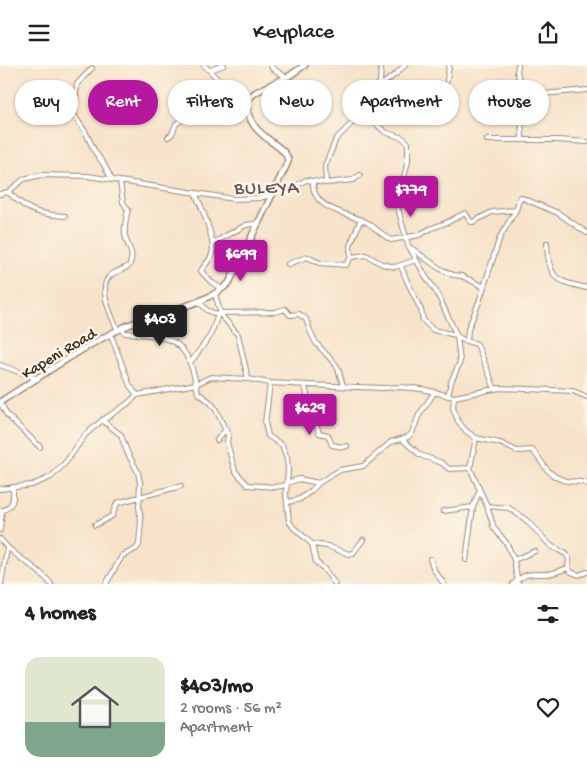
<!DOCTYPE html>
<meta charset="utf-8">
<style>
:root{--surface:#fff;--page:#f2f2f2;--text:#222;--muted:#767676;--line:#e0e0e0;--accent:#b5179e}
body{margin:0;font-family:"Gochi Hand",sans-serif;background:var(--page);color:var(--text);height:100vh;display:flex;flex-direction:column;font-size:19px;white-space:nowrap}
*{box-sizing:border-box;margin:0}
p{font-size:16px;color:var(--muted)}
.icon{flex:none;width:28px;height:28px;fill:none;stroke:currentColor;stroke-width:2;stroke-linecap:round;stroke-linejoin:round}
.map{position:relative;height:519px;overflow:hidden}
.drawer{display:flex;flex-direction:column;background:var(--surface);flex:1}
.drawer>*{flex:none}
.hud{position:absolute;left:15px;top:15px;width:558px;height:45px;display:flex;gap:10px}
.price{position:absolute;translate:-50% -42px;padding:0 11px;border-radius:5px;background:var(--accent);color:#fff;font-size:16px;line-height:32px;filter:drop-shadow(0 1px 2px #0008)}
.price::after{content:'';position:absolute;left:50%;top:30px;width:15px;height:11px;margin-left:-8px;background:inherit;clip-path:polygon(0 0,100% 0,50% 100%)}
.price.on{background:#222;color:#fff}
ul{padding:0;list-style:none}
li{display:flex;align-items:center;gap:15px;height:125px;padding:0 25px}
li+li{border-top:1px solid var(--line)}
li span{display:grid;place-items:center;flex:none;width:140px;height:100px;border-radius:15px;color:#555}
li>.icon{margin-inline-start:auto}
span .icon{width:60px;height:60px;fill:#fffc;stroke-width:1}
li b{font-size:21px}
h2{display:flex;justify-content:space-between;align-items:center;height:60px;padding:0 25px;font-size:21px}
.chip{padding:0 18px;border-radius:22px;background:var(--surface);box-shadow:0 1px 4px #0004;font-size:18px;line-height:45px}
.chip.on{background:var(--accent);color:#fff}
header{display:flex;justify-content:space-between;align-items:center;height:65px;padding:0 25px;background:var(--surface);font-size:22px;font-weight:600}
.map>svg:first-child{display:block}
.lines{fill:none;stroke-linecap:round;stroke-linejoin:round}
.street-casing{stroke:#998674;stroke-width:6}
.secondary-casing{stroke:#998674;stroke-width:8}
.street{stroke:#fff;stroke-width:4}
.secondary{stroke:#fff;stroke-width:5}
.labels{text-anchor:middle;stroke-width:5;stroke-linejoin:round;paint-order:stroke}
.street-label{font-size:16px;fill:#3b2a1e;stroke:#fcf5e5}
.quarter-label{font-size:19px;letter-spacing:1px;fill:#6a555e;stroke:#fcf5e5}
</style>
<header><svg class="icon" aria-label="menu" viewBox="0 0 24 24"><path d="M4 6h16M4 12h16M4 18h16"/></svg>Keyplace<svg class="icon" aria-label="share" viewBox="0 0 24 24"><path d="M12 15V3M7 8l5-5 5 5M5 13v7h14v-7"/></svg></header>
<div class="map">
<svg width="587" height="519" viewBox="0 0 587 519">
<rect width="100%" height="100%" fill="#fcf5e5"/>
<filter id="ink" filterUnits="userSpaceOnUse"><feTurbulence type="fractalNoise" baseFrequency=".02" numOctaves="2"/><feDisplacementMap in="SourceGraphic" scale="10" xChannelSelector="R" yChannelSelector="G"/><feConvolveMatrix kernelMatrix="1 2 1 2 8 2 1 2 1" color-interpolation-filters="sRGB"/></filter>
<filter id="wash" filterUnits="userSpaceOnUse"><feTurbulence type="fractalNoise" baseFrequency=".0096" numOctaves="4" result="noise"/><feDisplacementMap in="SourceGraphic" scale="20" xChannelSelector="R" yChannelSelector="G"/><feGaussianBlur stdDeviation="1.12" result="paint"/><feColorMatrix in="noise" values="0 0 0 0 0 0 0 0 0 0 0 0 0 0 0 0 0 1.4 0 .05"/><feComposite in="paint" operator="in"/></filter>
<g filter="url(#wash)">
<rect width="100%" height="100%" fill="#f7e3ca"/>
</g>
<g filter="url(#ink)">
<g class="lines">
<g class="street-casing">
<path id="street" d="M204,0L226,23L247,35
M271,0L272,3L286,12
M518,0L517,7L520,17L522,75
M92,3L77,19L74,50L86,68L95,87L103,98L112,115
M210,5L224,0
M447,16L449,0
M377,23L396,9L405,0
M491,27L531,30L587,25
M363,47L385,67L403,73L408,78V96L397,140L408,180L426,212L437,228L457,271L460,297L451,317L448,331
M168,72L172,69L176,59L209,36L216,35L226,23
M487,75H557L587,77
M313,117C312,145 346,147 366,157C375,162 382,170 391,175L419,170L432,163L448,157L465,148L471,157H473L492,147L516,145
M326,118L325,101L336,74L363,47L380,17L381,0
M276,122C287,126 296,121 306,115L326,118L353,115L360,110
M386,123L387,137L397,139
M8,127C29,147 37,149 65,151
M195,128C201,140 216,176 212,189C210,196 204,200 201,206L211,217L222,224
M0,129L8,127L24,114L41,110L88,111L234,134L259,133L274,129
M213,178L246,160L259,158
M547,178C549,213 554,216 587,223
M411,183L439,203L453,210L462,211L484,222
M351,192L366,190L382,199L395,202L416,195
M288,199L307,192L320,198L346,200L351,192L350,181L361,154
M401,201L407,216L421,245L423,255L433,265L456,270
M215,229L221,250L238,270L248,314
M198,236L207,245L218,250
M221,248L275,247L285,244L290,250L299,249L306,254L310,266L316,278L337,301L343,320
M121,263L125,268C177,271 188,276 198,328L209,336L215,343L228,370L227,378L235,406L248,420L275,422L287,420
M118,266C112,252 96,221 111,210C117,206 124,204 129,201C136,186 127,184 125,170C124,161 126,153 128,145L123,137L120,117
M111,270L130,321L137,330
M457,271L463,275L477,279L495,324
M467,276L468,264L479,237L500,172L516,145L520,132L558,148L587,168
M190,298L210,271L218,250
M0,300L38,314
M270,318L265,358L268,371L282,380L287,393L288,405L286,429L289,456L293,462L312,479L327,481L349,489L353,488L363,475
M305,320L310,345L314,351L319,368L328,370L332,380L343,382L347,381
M454,332L453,343L458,356L466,366L476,373L500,378L517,386L532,385C544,397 545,409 563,415C571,418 580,415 587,419
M0,337L7,350L40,382
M102,355L121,370L127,387L138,407L140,418L139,442L141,455L139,480L136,484L122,491L106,519
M476,373L470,403L487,441L494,463L507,479L514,495L518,519
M217,375L226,364
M403,375L420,390L442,398L449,404L470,403
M287,418L299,414L319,418
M0,424L32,420L51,412L66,397L85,370L100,357L127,339L137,330L196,319L211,312L248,314L270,318L308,320L383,323L400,322L422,324L454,332L499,323L573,326L587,332
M288,437L300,434L312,425L320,417L340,405L363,401L391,377L408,372L412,368L419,350L434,328
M487,441L509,443L525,454L551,481L566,489L569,494L568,503L571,507L579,510L587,507
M0,445L2,446C15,439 13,435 13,422
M443,446L473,442
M95,460L112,451L117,438L181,421
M0,465L2,446
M0,474C14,493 37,500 51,519
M312,479L316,497L324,504L335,519
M430,494L434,505L444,519
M466,495L473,442L479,427
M514,495L535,486
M1,519L7,483
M513,519C525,508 529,509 543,509C551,510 561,505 568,503"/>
</g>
<g class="secondary-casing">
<path id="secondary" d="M0,337C40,312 82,282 124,262C154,248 206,241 229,218L288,97C289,78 245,74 247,35L256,27L289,11L305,0"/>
</g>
<use href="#street" class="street"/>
<use href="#secondary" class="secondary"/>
</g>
</g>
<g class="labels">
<g class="street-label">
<text transform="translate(58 287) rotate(-31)" y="6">Kapeni Road</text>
</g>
<g class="quarter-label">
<text x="267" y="128">BULEYA</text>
</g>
</g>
</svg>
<b class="price" style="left:411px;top:153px">$779</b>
<b class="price" style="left:241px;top:217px">$699</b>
<b class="price on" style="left:160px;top:282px">$403</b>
<b class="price" style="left:310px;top:371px">$629</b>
<div class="hud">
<a class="chip">Buy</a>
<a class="chip on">Rent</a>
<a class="chip">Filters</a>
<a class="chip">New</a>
<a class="chip">Apartment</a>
<a class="chip">House</a>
</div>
</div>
<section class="drawer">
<h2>4 homes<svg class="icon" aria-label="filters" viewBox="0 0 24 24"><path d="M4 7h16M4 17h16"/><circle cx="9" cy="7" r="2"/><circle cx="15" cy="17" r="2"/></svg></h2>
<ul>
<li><span style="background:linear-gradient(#dfe7d0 65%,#7fa58c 0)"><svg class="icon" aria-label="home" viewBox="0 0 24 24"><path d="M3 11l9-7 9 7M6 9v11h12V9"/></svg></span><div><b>$403/mo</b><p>2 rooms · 56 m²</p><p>Apartment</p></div><svg class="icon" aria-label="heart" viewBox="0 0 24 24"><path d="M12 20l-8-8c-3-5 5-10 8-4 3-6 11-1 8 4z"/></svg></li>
</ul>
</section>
